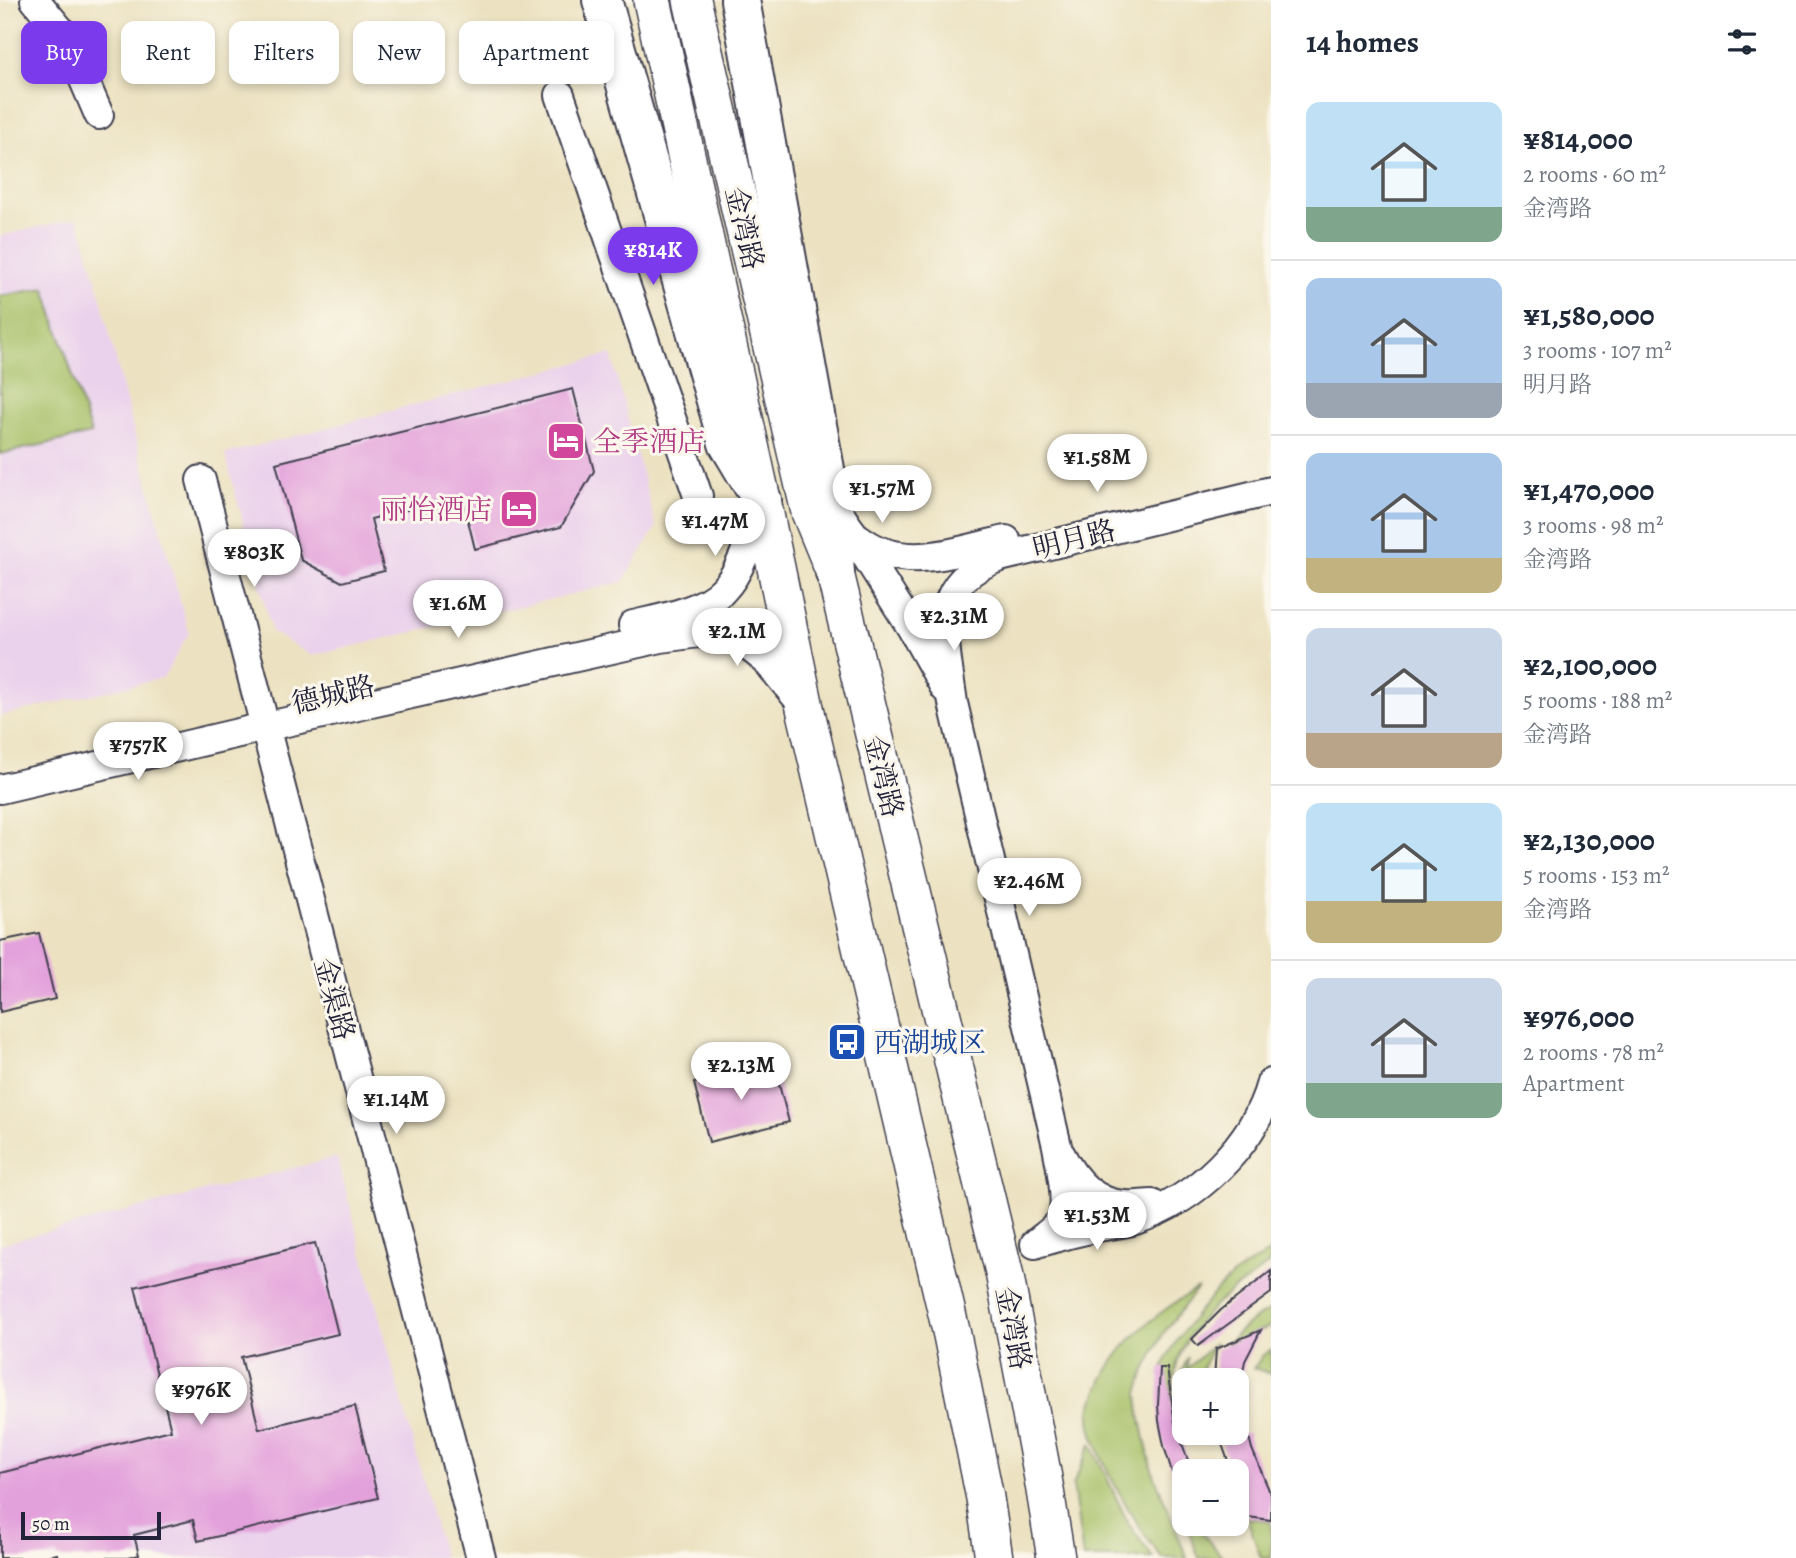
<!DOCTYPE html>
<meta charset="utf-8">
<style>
:root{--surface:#fff;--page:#f6f6f7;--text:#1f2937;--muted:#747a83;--line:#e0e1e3;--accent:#7c3aed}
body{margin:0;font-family:Alegreya,"Noto Serif SC",serif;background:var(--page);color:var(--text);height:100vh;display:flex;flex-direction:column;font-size:26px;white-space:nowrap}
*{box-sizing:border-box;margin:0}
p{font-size:23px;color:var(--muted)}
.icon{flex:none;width:38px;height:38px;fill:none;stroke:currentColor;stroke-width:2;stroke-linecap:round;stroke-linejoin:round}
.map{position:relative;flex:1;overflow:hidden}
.drawer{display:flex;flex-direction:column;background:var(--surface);width:525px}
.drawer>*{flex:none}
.top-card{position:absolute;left:21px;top:21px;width:665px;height:63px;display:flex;gap:14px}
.buttons{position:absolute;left:1172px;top:1368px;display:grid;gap:14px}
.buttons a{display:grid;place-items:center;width:77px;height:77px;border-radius:14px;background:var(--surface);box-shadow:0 4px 10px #0003;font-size:35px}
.scale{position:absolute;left:21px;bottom:18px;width:140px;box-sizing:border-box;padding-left:7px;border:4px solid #22223b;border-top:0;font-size:19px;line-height:24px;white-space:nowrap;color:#22223b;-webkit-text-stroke:5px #fbf7ec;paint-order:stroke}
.price{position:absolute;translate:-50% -60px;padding:0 16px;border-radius:24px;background:#fff;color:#222;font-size:23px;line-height:46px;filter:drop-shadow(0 2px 4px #0008)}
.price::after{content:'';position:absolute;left:50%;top:42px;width:21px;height:16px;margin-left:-10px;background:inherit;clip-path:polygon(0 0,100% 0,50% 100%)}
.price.active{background:var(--accent);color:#fff}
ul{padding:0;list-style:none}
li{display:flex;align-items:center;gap:21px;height:175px;padding:0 35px}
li+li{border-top:2px solid var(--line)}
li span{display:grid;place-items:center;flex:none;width:196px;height:140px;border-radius:14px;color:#555}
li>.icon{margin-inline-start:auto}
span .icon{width:84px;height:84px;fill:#fffc;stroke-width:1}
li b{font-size:30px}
h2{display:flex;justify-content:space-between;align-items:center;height:84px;padding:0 35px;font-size:30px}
.chip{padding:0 24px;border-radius:14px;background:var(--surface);box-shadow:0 4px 10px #0003;font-size:24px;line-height:63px}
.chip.active{background:var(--accent);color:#fff}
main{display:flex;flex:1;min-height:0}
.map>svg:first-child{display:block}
.built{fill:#ead1ec}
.green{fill:#a6bf65;stroke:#647050;stroke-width:2}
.building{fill:#e3a1db}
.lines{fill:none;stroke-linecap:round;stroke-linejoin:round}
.minor-casing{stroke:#403f4f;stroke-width:32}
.major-casing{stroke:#403f4f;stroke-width:40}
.highway-casing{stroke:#403f4f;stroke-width:42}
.minor{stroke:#fff;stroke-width:28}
.major{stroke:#fff;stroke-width:37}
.highway{stroke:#fff;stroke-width:38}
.labels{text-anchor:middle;stroke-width:6;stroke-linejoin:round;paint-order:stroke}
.street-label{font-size:28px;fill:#22223b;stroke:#fbf7ec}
.hotel-label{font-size:28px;fill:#b23c85;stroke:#fbf7ec;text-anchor:start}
.transit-label{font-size:28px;fill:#164399;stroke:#fbf7ec;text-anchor:start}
</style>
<main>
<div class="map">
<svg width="1271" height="1558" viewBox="0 0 1271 1558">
<rect width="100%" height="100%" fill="#fbf7ec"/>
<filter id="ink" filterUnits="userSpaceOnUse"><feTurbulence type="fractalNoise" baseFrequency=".0143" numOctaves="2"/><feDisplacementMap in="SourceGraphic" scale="14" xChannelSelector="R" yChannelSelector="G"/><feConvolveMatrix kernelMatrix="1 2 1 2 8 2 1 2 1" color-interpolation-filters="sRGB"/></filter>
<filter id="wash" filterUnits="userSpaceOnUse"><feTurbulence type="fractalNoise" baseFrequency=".00686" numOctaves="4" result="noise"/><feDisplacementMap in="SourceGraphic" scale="28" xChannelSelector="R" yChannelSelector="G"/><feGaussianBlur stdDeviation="1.57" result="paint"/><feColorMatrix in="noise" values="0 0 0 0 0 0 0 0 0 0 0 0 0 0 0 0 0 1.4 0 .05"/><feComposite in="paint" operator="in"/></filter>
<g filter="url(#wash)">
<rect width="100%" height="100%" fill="#ece2c1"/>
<path class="built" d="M78,218L96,278L132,425L189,633L163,678L0,716V236Z
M611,354L656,527L623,582L312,656L272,632L225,454Z
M337,1157L444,1558H0V1244Z"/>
<path class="green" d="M45,288L91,434L0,454V296Z
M1271,1252V1262C1259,1273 1245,1281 1232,1291C1195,1320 1172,1352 1172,1400C1169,1393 1162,1382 1162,1375C1162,1352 1212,1293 1230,1278C1241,1267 1257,1260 1271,1252Z
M1198,1288L1163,1334L1145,1370L1138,1393L1140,1415L1151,1467L1187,1558H1162C1139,1530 1086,1445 1090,1410C1091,1405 1094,1399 1096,1395C1113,1346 1155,1314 1198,1288Z
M1271,1310V1326L1245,1337L1221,1355C1233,1334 1249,1320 1271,1310Z
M1215,1343L1201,1370L1199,1381H1185V1424C1176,1399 1176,1381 1188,1357L1187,1369Z
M1271,1350V1374L1254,1368L1263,1355Z
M1091,1444L1128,1523L1153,1558H1083L1073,1485Z
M1247,1518L1271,1521V1558H1261Z
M1186,1524H1194L1224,1558H1199Z"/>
<g id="blocks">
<path class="building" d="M573,389L594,471L561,527L475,549L462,496L371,519L384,571L342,582L301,560L276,463Z
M39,933L55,999L0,1012V941Z
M773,1062L789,1122L709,1142L694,1083Z
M315,1243L338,1334L241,1357L259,1429L355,1406L378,1498L198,1541L193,1520L134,1535L139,1555L128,1558H58L57,1554L38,1558H0V1473L171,1430L135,1287Z
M1271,1271V1293L1198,1346L1192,1339L1221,1310Z
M1261,1330L1245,1361L1241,1381H1214L1216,1349Z
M1160,1368H1167L1175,1423L1192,1472H1185V1500L1181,1501L1164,1446L1159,1421L1158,1405Z
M1218,1433H1248L1252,1449L1271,1495V1520L1248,1517L1237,1486V1472H1232Z"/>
</g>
</g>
<g filter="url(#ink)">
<use href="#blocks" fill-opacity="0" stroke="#403f4f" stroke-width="2"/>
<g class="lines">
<g class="minor-casing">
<path id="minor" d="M35,0L65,36L99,115
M560,95L698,496
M201,480L481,1558
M832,500C838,511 844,522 852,532C855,537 860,539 864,542C907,572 960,550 1006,540
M856,540L911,627L945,688
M633,625C659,619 704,611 723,590C744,569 753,528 762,500
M0,789L264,727L661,638L699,633L735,636L766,660L804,706
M1061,1155C1074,1181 1093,1203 1124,1205C1133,1206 1143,1204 1152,1204
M1041,1242C1060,1236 1079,1231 1098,1227C1110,1225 1124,1223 1135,1220C1196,1200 1254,1145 1271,1083
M1035,1244C1043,1237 1054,1230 1060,1222C1071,1205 1060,1166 1057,1146L953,703C945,642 926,583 1000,557L1271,491"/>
</g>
<g class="major-casing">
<path id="major" d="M652,0L762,500L805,708L952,1335L985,1498L994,1558
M692,0L810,512L835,573L1004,1272L1043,1478L1056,1558"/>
</g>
<g class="highway-casing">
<path id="highway" d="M602,0L728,443L762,500
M740,0L830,497L835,573"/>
</g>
<use href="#minor" class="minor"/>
<use href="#major" class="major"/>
<use href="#highway" class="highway"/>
</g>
</g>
<defs>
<g id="hotel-square" transform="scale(2.0125)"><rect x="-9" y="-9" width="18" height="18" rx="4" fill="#d1479c" stroke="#fbf7ec"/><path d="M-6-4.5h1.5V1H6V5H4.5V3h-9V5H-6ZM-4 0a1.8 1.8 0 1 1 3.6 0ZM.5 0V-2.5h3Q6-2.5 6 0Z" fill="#fff"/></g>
<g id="bus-square" transform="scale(2.0125)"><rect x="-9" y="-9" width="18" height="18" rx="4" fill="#1a4fb4" stroke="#fbf7ec"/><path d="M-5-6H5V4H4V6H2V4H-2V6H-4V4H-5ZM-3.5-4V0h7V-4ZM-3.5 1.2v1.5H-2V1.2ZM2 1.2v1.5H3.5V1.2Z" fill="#fff"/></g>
</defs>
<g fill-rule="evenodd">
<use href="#hotel-square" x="566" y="441"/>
<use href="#hotel-square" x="519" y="509"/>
<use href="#bus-square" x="847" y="1042"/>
</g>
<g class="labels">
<g class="street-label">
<text transform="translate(745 228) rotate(77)" y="10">金湾路</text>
<text transform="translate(1074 539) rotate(-14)" y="10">明月路</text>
<text transform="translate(333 694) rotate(-13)" y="10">德城路</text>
<text transform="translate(884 776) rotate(76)" y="10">金湾路</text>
<text transform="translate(335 999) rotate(75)" y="10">金渠路</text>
<text transform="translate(1014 1328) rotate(79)" y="10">金湾路</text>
</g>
<g class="hotel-label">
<text x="593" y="451">全季酒店</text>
<text x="492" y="519" text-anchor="end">丽怡酒店</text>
</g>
<g class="transit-label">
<text x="874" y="1052">西湖城区</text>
</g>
</g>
</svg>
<div class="buttons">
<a>+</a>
<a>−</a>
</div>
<div class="scale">50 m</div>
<b class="price active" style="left:653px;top:287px">¥814K</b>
<b class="price" style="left:1097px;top:494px">¥1.58M</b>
<b class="price" style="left:882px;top:525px">¥1.57M</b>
<b class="price" style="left:715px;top:558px">¥1.47M</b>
<b class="price" style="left:254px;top:589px">¥803K</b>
<b class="price" style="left:458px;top:640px">¥1.6M</b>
<b class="price" style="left:954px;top:653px">¥2.31M</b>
<b class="price" style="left:737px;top:668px">¥2.1M</b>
<b class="price" style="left:138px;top:782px">¥757K</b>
<b class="price" style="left:1029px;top:918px">¥2.46M</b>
<b class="price" style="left:741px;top:1102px">¥2.13M</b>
<b class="price" style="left:396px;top:1136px">¥1.14M</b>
<b class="price" style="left:1097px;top:1252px">¥1.53M</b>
<b class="price" style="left:201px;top:1427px">¥976K</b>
<div class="top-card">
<a class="chip active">Buy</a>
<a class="chip">Rent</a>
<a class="chip">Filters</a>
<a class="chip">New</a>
<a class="chip">Apartment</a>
</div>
</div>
<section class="drawer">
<h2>14 homes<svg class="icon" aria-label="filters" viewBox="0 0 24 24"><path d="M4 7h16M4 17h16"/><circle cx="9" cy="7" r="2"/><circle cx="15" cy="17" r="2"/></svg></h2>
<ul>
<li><span style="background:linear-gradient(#bfe0f5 75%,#7fa58c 0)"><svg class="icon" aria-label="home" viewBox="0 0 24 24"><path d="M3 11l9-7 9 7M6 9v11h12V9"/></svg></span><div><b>¥814,000</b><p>2 rooms · 60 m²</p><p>金湾路</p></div></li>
<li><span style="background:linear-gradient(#a9c7e8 75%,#9aa5b1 0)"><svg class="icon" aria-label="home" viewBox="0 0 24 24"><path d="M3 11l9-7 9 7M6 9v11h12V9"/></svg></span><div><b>¥1,580,000</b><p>3 rooms · 107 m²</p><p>明月路</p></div></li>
<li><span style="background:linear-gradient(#a9c7e8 75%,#c2b280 0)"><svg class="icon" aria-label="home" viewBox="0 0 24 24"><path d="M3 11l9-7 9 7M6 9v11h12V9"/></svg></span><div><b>¥1,470,000</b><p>3 rooms · 98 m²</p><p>金湾路</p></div></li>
<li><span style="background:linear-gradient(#c9d6e8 75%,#b9a48a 0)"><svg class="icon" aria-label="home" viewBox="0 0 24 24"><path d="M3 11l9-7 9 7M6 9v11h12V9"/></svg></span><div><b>¥2,100,000</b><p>5 rooms · 188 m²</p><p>金湾路</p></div></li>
<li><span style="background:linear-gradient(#bfe0f5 70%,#c2b280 0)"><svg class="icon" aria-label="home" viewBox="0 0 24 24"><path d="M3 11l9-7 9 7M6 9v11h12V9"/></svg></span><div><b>¥2,130,000</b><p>5 rooms · 153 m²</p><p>金湾路</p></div></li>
<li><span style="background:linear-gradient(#c9d6e8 75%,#7fa58c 0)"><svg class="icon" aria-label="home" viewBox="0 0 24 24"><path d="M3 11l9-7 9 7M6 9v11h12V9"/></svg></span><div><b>¥976,000</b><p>2 rooms · 78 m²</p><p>Apartment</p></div></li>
</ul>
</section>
</main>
